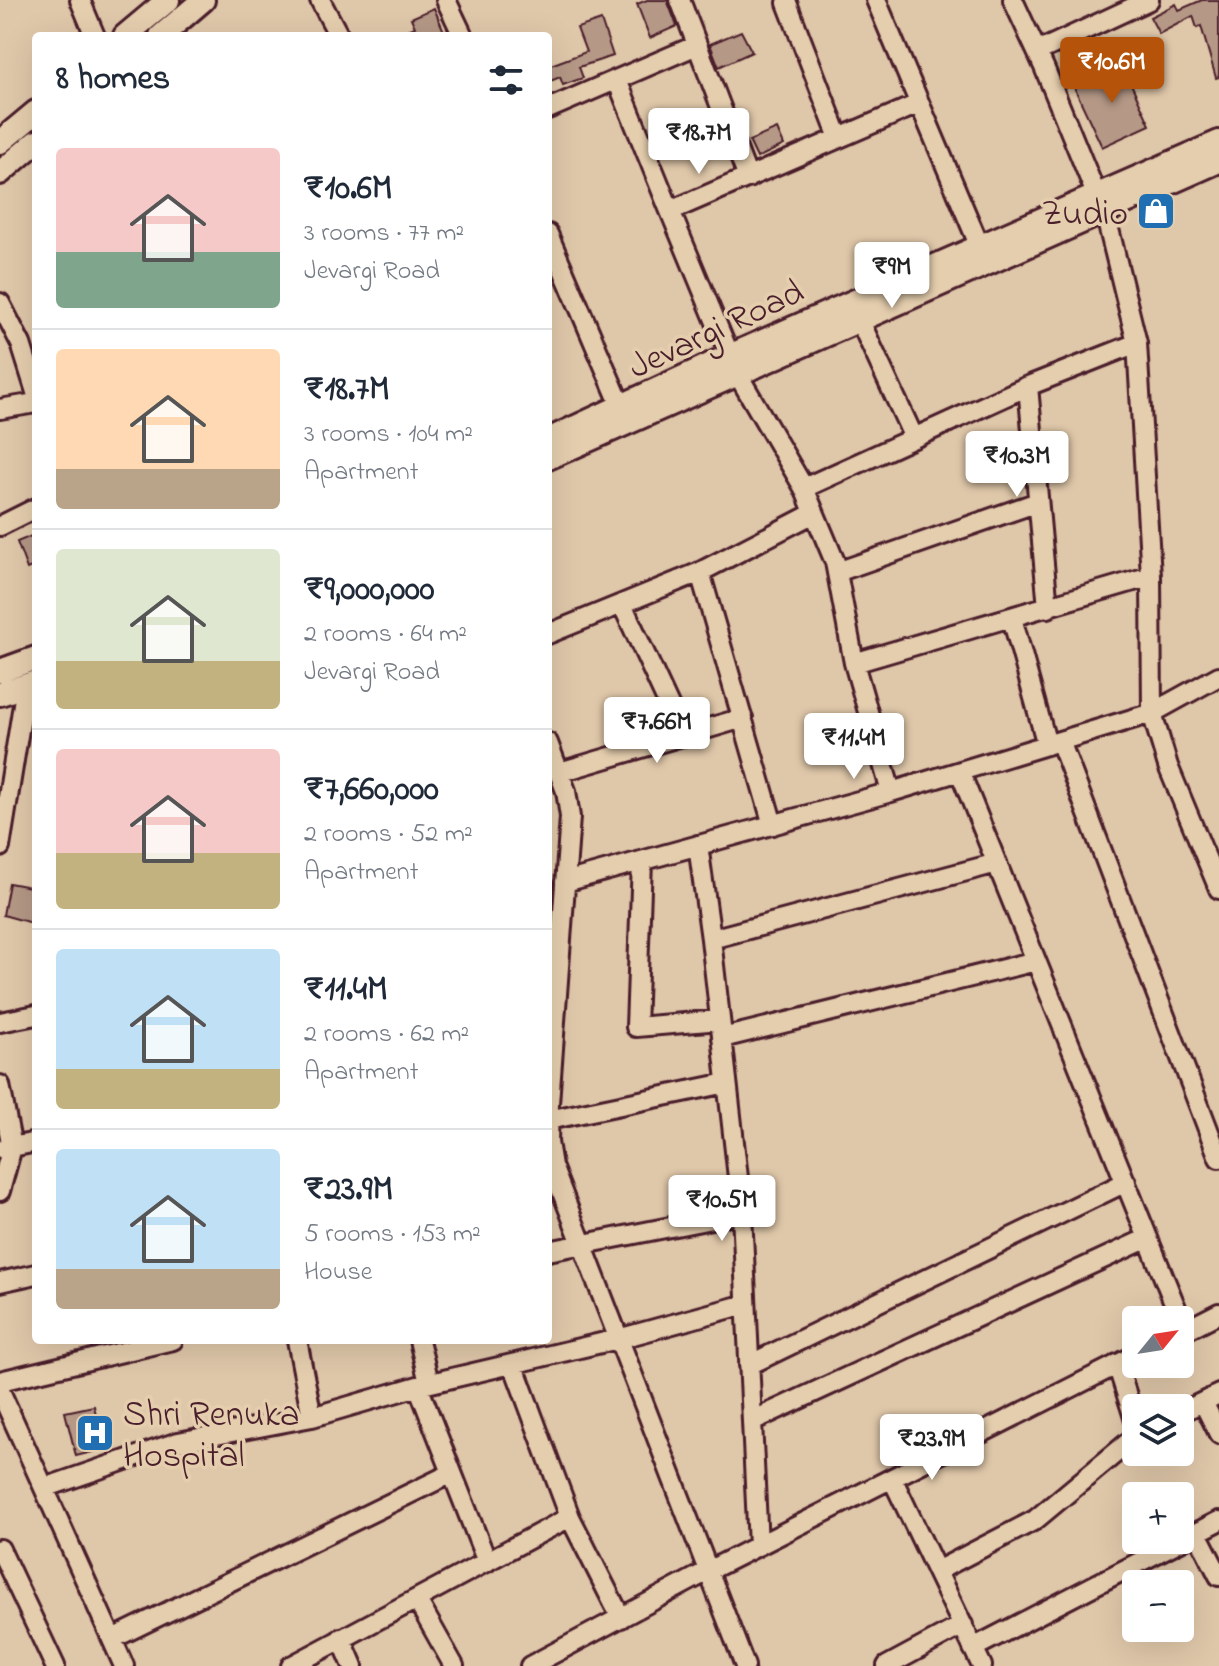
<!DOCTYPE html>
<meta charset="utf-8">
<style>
:root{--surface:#fff;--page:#f2f2f3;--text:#1f2937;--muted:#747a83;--line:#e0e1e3;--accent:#b45309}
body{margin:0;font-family:"Indie Flower",sans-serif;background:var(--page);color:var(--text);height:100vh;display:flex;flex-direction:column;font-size:30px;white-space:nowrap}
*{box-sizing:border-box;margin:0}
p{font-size:26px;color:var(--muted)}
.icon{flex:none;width:44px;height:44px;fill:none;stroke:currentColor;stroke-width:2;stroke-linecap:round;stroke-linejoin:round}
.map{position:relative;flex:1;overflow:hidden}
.details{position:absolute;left:32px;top:32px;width:520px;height:1312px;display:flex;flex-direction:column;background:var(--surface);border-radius:8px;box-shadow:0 8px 32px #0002}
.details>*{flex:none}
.needle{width:52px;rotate:60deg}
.fabs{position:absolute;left:1122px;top:1306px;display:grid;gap:16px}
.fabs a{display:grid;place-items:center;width:72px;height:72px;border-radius:8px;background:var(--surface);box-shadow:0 8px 32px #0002;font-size:40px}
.price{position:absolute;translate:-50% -68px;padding:0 18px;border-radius:8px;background:#fff;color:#222;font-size:26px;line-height:52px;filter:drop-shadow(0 2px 4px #0008)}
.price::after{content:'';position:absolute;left:50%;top:48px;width:24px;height:18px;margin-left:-12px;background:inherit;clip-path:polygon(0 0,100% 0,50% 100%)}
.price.on{background:var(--accent);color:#fff}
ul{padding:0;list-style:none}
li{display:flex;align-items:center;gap:24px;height:200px;padding:0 24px}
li+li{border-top:2px solid var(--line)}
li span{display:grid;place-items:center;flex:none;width:224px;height:160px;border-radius:8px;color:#555}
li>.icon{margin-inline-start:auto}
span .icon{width:96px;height:96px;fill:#fffc;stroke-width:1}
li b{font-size:34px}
h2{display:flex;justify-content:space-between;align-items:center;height:96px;padding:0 24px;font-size:34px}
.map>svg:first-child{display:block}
.building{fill:#b59886;stroke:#4a1f2b;stroke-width:2}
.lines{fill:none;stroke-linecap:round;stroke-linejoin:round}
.minor-casing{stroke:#4a1f2b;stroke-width:24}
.major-casing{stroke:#4a1f2b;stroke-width:28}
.minor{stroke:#e5ceae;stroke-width:18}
.major{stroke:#e5ceae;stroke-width:22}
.labels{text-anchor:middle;stroke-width:7;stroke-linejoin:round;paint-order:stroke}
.poi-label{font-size:36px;fill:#4a1f2b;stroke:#e5ceae;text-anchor:end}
.street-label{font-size:36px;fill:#4a1f2b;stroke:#e5ceae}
</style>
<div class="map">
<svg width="1219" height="1666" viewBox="0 0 1219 1666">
<rect width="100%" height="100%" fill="#dfc7a9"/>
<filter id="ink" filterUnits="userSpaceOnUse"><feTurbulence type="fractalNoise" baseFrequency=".0125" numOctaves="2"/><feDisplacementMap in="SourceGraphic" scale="16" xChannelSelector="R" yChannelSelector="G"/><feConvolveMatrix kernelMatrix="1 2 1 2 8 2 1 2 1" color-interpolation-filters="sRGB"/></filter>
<g filter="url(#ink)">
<path class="building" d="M647,0H667L677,26L650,38L637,4Z
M1202,0H1219V77L1216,78L1201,26L1197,28L1193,16L1159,34L1150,17L1176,4L1179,10Z
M434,8L446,36H394L415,27L411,18Z
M601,20L613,56L579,67L583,78L563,85L560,77L548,82V66L586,52L577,28Z
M741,31L752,52L719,67L710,44Z
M1121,62L1150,125L1102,147L1073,85Z
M777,129L784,145L757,158L749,141Z
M36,534V565L27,569L17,542Z
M9,883L36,888L35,924L3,915Z
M94,1406L104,1449L76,1456L65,1412Z"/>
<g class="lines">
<g class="minor-casing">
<path id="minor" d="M80,0L95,36
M320,0L339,36
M446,0L463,36
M680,0L748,178
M876,0L980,247
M1013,0L1044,67L1107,221L1137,343L1151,576L1152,713L1168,766L1219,889
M787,3L839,138
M1037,52L1149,0
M617,80L670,211
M918,104L670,211L737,373L804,488L835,562L854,663L1151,576
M548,109L697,45
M548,234L622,408
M0,303L21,344L36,392
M859,319L914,438
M1028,386L1048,608
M0,409L36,403
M804,488L1028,386L1137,343
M0,526L36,508
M700,572L773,825
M837,572L1038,502
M622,604L683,736
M1012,618L1047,745
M548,634L700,572L814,513
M854,663L891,792
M1060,741L1219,1158
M548,743L566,791L570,817L549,1103L548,1142L552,1166L745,1666
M560,772L743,718
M960,772L1185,1330
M698,845L711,939L997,863
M0,847L26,686
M642,861L636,1027L720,1020
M565,882L891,792L1152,713L1219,676
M711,939L742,1213L758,1546
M0,1022L36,1015
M722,1038L1036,961
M0,1085L12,1147L0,1191
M548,1120L727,1083
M3,1149L36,1142
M548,1251L742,1213
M0,1282L36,1274
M1180,1333L1219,1313
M297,1340L312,1417
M419,1340L429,1383
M513,1364L570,1517
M1117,1364L1136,1424
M749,1365L1126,1182
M0,1381L173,1340
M418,1386L487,1562
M0,1391L44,1488L178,1442L312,1417L418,1386L618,1339L746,1304
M1203,1402L1219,1434
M1180,1413L1219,1394
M752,1421L1148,1238
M892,1478L982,1666
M44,1488L124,1666
M1197,1533L1219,1576
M0,1549L55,1666
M937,1571L1035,1520L1136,1436
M417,1600L454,1666
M341,1638L353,1666
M112,1639L452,1473
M973,1648L1219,1521
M291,1666L570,1517L621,1618
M530,1666L708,1571L1136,1355
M887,1666L963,1625"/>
</g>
<g class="major-casing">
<path id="major" d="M125,36L168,0
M161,36L203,0
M0,142L36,112
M0,173L36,142
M548,440L729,356L1219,142
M548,458L1219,161
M0,671L36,658
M0,694L36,682"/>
</g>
<use href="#minor" class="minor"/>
<use href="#major" class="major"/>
</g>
</g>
<defs>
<g id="shop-square" transform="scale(2)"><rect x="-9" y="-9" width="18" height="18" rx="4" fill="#1f6fb2" stroke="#e5ceae"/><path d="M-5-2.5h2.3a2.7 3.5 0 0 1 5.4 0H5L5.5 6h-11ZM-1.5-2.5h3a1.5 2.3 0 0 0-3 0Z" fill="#fff"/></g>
<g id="hospital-square" transform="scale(2)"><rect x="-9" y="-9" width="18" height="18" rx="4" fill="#1f6fb2" stroke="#e5ceae"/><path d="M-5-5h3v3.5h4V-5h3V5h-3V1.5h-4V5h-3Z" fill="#fff"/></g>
</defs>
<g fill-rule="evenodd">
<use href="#shop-square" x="1156" y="211"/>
<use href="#hospital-square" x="95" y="1433"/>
</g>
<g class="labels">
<g class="poi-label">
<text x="1128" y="224">Zudio</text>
<text x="123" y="1425" text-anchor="start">Shri Renuka<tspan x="123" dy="41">Hospital</tspan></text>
</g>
<g class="street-label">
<text transform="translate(715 327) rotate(-25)" y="13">Jevargi Road</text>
</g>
</g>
</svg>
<div class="fabs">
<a><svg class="needle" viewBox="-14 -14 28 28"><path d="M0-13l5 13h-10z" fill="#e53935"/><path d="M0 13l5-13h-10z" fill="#747a83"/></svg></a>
<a><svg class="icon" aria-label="layers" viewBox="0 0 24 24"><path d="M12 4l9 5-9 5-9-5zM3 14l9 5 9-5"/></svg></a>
<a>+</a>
<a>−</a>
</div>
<b class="price on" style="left:1112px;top:105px">₹10.6M</b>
<b class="price" style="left:699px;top:176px">₹18.7M</b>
<b class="price" style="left:892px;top:310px">₹9M</b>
<b class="price" style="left:1017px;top:499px">₹10.3M</b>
<b class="price" style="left:657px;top:765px">₹7.66M</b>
<b class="price" style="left:854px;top:781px">₹11.4M</b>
<b class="price" style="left:722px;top:1243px">₹10.5M</b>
<b class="price" style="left:932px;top:1482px">₹23.9M</b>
<section class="details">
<h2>8 homes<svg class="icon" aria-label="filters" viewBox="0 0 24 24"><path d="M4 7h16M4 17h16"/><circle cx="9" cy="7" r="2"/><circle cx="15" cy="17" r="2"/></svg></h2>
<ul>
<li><span style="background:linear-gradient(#f6c9c9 65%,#7fa58c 0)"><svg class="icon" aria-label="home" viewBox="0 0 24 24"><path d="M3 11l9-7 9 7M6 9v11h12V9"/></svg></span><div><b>₹10.6M</b><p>3 rooms · 77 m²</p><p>Jevargi Road</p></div></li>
<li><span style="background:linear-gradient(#ffd9b3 75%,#b9a48a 0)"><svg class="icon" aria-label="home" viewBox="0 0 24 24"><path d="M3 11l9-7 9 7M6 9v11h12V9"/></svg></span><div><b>₹18.7M</b><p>3 rooms · 104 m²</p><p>Apartment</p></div></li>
<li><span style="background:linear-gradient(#dfe7d0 70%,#c2b280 0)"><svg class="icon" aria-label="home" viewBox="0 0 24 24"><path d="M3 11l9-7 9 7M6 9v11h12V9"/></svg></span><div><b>₹9,000,000</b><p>2 rooms · 64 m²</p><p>Jevargi Road</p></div></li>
<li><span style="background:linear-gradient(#f6c9c9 65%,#c2b280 0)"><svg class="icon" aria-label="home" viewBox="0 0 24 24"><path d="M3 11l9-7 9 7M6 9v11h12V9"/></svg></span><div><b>₹7,660,000</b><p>2 rooms · 52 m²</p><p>Apartment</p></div></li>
<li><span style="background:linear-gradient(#bfe0f5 75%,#c2b280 0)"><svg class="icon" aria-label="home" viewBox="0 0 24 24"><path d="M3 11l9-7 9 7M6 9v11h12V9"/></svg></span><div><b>₹11.4M</b><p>2 rooms · 62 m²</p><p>Apartment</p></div></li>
<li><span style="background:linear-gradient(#bfe0f5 75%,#b9a48a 0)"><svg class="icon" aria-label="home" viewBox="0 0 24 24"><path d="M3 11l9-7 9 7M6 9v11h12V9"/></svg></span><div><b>₹23.9M</b><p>5 rooms · 153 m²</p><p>House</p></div></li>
</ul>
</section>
</div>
